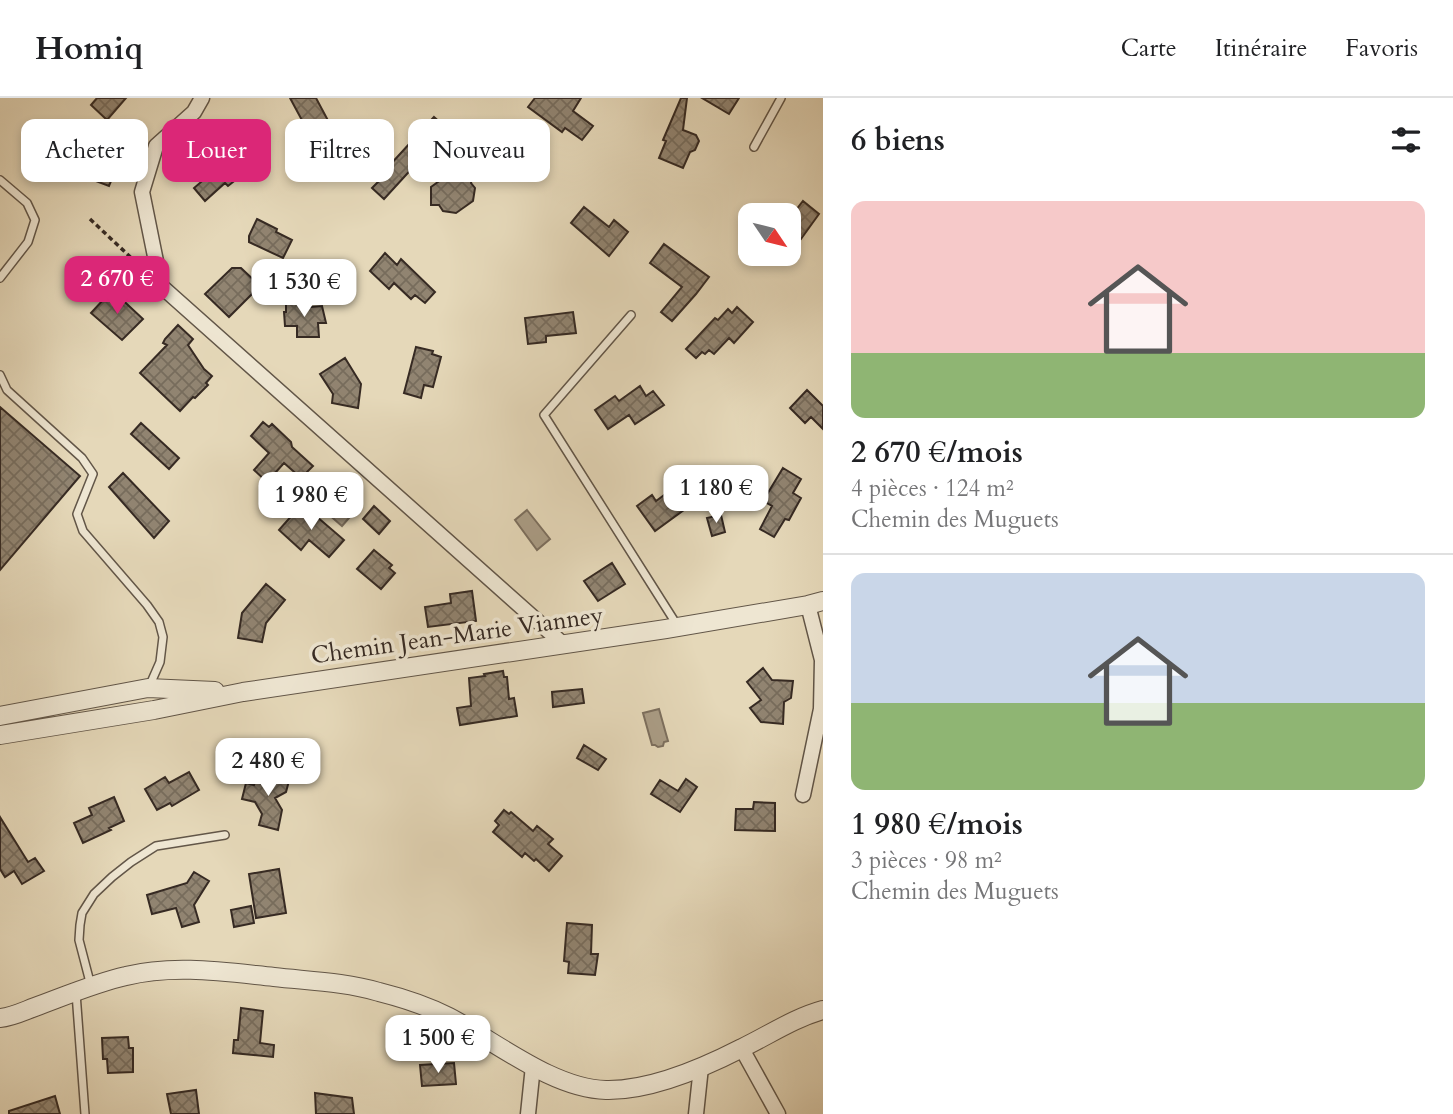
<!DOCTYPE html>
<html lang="fr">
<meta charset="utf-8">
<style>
:root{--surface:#fff;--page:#f2f2f2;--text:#202124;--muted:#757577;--line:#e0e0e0;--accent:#db2777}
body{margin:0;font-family:Cardo,serif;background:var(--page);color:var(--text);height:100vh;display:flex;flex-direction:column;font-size:26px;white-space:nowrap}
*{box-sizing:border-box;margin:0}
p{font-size:23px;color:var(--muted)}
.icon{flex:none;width:38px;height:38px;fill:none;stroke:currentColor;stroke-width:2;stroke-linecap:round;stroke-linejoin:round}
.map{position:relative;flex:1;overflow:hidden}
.side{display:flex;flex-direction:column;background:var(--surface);width:630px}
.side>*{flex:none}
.hud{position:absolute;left:21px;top:21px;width:665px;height:63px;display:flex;gap:14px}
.needle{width:46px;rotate:125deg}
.fabs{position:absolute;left:738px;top:105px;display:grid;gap:14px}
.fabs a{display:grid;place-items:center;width:63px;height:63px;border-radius:14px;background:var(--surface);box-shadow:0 4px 10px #0003;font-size:35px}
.price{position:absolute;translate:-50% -60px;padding:0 16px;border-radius:14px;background:#fff;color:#222;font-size:23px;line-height:46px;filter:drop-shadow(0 2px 4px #0008)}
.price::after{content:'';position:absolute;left:50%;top:42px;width:21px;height:16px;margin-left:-10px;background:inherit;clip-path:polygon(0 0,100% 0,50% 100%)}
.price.current{background:var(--accent);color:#fff}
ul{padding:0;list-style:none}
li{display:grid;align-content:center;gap:14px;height:371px;padding:0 28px}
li+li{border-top:2px solid var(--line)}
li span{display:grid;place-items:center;height:217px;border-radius:14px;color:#555}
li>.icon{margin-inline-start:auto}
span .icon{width:126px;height:126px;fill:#fffc;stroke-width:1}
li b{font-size:30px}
h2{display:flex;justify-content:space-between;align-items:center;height:84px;padding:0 28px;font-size:30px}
.tag{padding:0 24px;border-radius:14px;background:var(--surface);box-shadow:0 4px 10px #0003;font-size:24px;line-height:63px}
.tag.current{background:var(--accent);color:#fff}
header{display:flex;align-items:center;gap:42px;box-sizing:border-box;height:98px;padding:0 35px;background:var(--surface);border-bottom:2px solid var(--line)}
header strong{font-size:33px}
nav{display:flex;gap:38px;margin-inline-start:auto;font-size:24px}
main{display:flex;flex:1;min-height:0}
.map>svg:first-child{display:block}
.water{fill:#aa9d86;stroke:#7c6f5e;stroke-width:2}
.building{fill:url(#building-cross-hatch);stroke:#362a23;stroke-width:2}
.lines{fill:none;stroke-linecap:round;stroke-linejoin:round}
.service-casing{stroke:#625648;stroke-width:10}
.minor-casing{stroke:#625648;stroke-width:17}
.tertiary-casing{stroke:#625648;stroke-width:20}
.path{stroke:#362a23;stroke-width:3.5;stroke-dasharray:5 3.5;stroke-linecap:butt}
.service{stroke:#eee6d2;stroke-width:7}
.minor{stroke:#eee6d2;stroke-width:14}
.tertiary{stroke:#eee6d2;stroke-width:18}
.labels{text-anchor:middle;stroke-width:7;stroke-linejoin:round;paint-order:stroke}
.street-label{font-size:24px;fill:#362a23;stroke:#eee6d2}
</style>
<header>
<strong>Homiq</strong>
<nav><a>Carte</a><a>Itinéraire</a><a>Favoris</a></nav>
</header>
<main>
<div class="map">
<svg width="823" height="1016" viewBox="0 0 823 1016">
<defs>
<pattern id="building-cross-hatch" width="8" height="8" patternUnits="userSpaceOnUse" patternTransform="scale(1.75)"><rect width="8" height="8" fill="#918471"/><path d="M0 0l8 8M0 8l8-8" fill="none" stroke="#776c5c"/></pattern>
</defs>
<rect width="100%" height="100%" fill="#e5d8b9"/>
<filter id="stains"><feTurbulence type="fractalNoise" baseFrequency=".00286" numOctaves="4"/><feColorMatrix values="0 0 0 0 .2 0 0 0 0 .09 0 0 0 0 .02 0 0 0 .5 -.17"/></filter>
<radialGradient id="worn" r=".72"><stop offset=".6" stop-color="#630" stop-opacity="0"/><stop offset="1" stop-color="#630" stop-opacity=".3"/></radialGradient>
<path class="water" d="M332,393L355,413L342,428L319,408Z
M527,412L550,441L537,452L515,422Z
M659,611L668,643L664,644L663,648L658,649L655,647H652L643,615Z"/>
<path class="building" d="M97,0H126L107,22L91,7Z
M290,0H316L340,45L343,43L349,55L346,69L331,64L315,34L310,37Z
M535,0H581L573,13L593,28L582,42L565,30L562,34L528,9Z
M681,0H687L683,32L696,37L699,43L695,52L690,54L683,70L659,60L666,43L663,42Z
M702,0H739L729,16Z
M434,19L448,31L384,101L372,90L379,83L377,81Z
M88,43L111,52V56L116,58L111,69L116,71L109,88L85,79L92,63L81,59Z
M229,60L243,76L228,88L225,85L205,103L194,90Z
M460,68L463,73L473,76L471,85L475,90L473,103L456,115L443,113L439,107H431V89Z
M803,103L819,116L801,141L789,133V121Z
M584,109L609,129L614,122L628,134L609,158L571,125Z
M257,121L277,131L276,134L292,142L283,160L249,144V138Z
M664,146L709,179L696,196L672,223L661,214L682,189L650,165Z
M385,155L397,167L401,161L435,194L425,205L415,197L411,201L394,185L389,191L370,173Z
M232,170H241L260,188L229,219L205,196Z
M114,194L143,221L122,242L91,215L104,201L106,202Z
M300,203V210L322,208L326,225H318L319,239H297V228H285L284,214H286V204Z
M737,209L753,224L734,245L729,240L714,256L709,252L705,256L702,254L696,260L686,251L715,220L718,222L728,211L732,215Z
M573,214L576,235L546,238V244L528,246L525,220Z
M178,227L193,241L188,247L204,271L212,278L206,285L208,287L195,300L193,299L180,313L140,275L167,247L163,245L165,241Z
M416,249L433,253L432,256L441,259L433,289L424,287L421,300L404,295Z
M345,260L361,286L358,310L332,305L333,296L320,276Z
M640,288L646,298L653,293L664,307L635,326L629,317L608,331L595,312L615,298L619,303Z
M807,292L823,308V331L811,319L805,325L790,310Z
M0,309L80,378L0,472Z
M263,324L269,329L272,326L291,344L292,349L313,368L301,380L284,365L267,384L254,372L269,355L251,338Z
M141,325L179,360L169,371L131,336Z
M783,370L801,381L793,395L801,400L789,422L785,421L774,439L760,431L772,408L763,403Z
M123,375L169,423L154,440L109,389Z
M688,384L699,401L655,433L637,408L652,397L656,403L667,395L669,398Z
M302,406L344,442L329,459L309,442L301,452L279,432Z
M374,408L390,423L379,436L363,421Z
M721,417L725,434L712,438L707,420Z
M374,452L392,467L389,470L395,475L381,491L357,471Z
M612,465L625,486L598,503L584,483Z
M266,486L285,502L266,525L262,544L238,540L242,515Z
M472,493L476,523L428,529L425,509L451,505L450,496Z
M763,570L772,582L793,583L791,600L784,604L783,626L761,624L750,610L761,602L747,584Z
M503,573L504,579H507L509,601L514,600L517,618L460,627L457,610L471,608L469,580L485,578L484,576Z
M582,591L584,605L553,609L552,594Z
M584,647L606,661L598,672L577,660Z
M267,673L290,679L286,694L275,700L282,712L278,732L259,727L262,716L255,704L242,701L246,685L254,687L255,684L264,686Z
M189,674L199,692L172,708L170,705L157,712L145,691L165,679L169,685Z
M686,681L697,689L680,714L651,696L660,682L678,693Z
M114,699L124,723L109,730L111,732L83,745L74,725L92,717L89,710Z
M754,704L775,705V733L735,732L736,711H753Z
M504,712L509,716L511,714L533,733L537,728L553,741L548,746L562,758L549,773L536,761L534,763L525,755L522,759L493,734L499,727L495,723Z
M0,719L28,764L35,760L44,773L22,786L14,773L5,779L0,771Z
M279,771L286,815L256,820L249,776Z
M194,774L209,783L194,807L199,824L182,829L176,810L152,816L147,797L187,785Z
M251,808L254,825L234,829L231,812Z
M567,825L592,827L591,856H598L595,877L568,875L569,864L564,863Z
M241,910L263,913L260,945L274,947L273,959L233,955L234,942H238Z
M128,939L129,950H133V974L108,975L107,961H103L102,940Z
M454,965L456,986L422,988L420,967Z
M196,992L199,1016H171L167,996Z
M315,995L352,1000L354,1016H316Z
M55,998L60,1016H9V1013Z"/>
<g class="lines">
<g class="service-casing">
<path id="service" d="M754,49L781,0
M0,82L27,105L35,122L28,144L0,180
M631,217L544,317L677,527
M0,277L7,292L82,360L93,376L77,416L83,433L147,507L159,524L163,539L160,564L149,589
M91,888L79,842L80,827L82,815L94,796L112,779L131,764L156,748L225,737
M76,895L85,1016"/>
</g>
<g class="minor-casing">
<path id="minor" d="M202,0L194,14L156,48L142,94L161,188L563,546
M803,697L821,611L822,562L808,507
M742,951L778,1016
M528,1016L533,968
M696,1016L701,969"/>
</g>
<g class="tertiary-casing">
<path id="tertiary" d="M0,618L148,590L215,593
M0,637L154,612L243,594L666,531L808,507L823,503
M0,920C12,919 24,913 35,909C65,898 95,885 126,878C174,866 225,874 274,879C309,883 345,884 379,894C403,900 427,908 449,919C495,943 553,991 606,992C650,993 703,970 742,950C769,937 794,920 823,912"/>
</g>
<path class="path" d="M90,121L142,170"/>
<use href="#service" class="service"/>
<use href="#minor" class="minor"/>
<use href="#tertiary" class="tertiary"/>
</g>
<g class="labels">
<g class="street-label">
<text transform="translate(457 537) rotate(-8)" y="8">Chemin Jean-Marie Vianney</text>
</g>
</g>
<rect width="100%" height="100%" filter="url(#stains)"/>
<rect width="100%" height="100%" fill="url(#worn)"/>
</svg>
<div class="fabs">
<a><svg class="needle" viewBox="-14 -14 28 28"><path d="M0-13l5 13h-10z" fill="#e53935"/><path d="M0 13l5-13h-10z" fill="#757577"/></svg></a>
</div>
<b class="price current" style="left:117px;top:218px">2 670 €</b>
<b class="price" style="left:304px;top:221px">1 530 €</b>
<b class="price" style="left:716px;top:427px">1 180 €</b>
<b class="price" style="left:311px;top:434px">1 980 €</b>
<b class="price" style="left:268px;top:700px">2 480 €</b>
<b class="price" style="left:438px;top:977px">1 500 €</b>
<div class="hud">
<a class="tag">Acheter</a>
<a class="tag current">Louer</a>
<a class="tag">Filtres</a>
<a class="tag">Nouveau</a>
</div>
</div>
<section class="side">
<h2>6 biens<svg class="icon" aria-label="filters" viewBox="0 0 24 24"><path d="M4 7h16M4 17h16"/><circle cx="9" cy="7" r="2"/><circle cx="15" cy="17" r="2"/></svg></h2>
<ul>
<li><span style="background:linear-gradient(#f6c9c9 70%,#8fb573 0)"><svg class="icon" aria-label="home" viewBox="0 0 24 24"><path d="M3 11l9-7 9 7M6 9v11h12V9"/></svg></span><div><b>2 670 €/mois</b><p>4 pièces · 124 m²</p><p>Chemin des Muguets</p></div></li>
<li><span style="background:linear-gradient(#c9d6e8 60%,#8fb573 0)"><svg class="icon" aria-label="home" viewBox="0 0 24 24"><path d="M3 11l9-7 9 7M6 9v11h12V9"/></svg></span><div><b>1 980 €/mois</b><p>3 pièces · 98 m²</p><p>Chemin des Muguets</p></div></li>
</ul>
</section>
</main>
